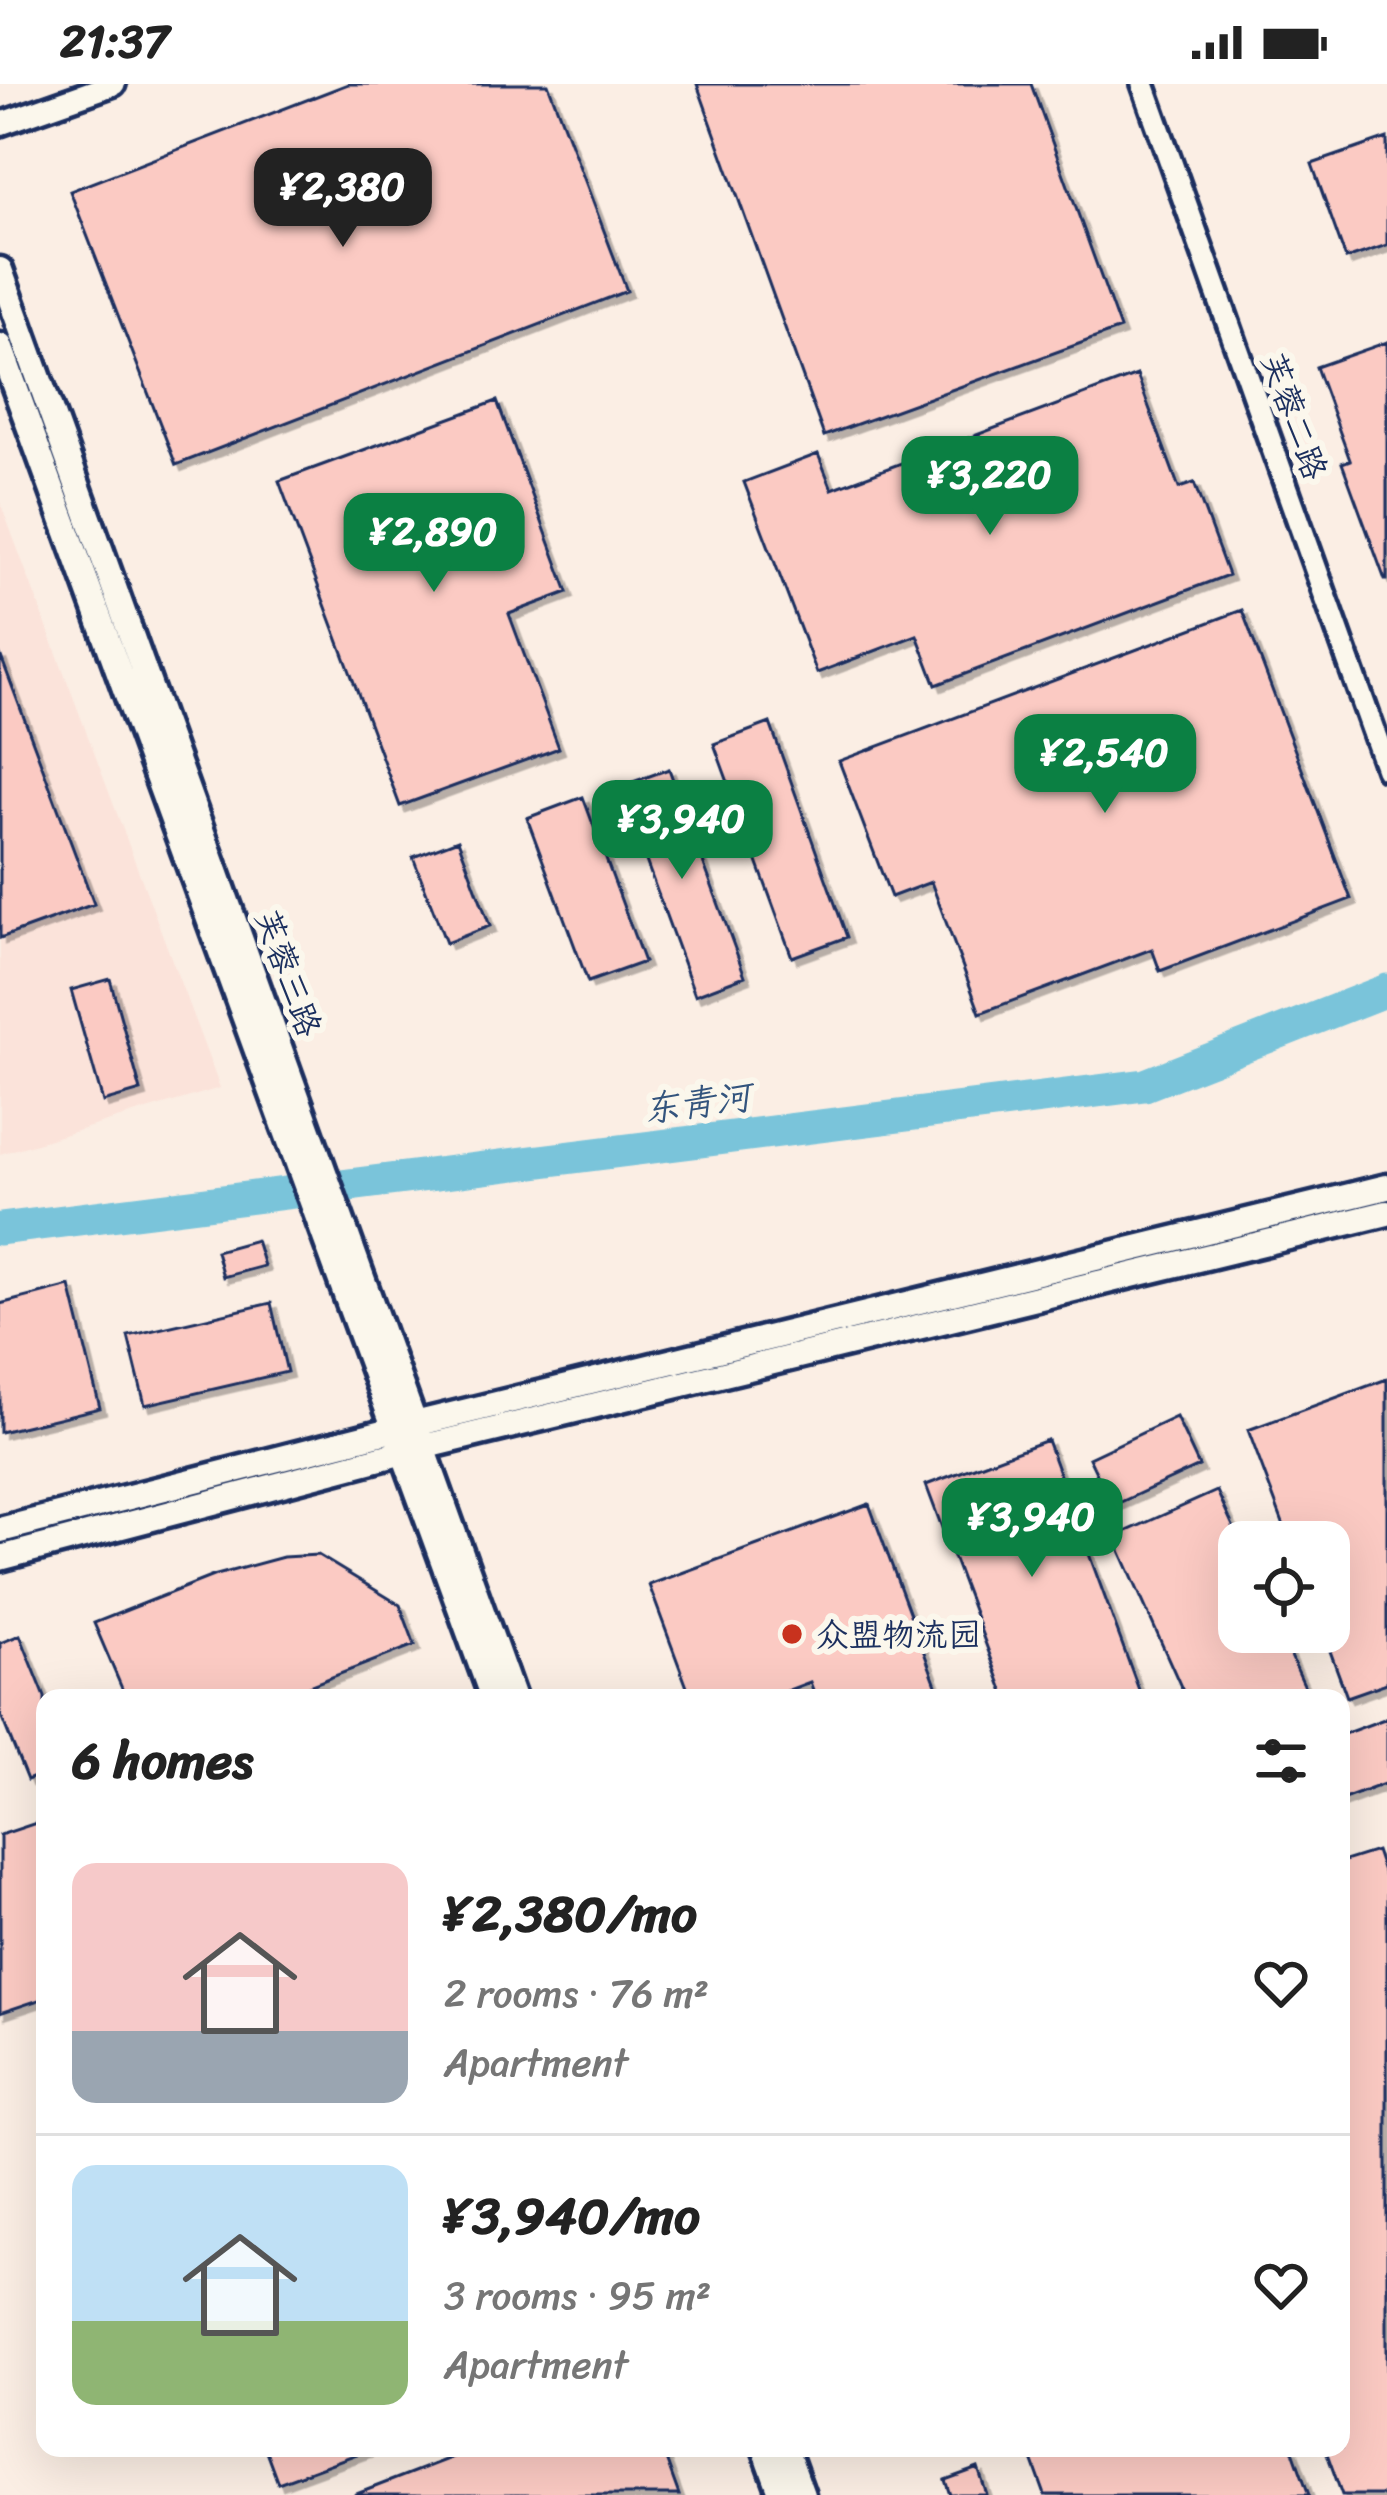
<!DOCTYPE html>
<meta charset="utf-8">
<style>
:root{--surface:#fff;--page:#f2f2f2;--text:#222;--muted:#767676;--line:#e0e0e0;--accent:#0b8043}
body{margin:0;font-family:Sriracha,"LXGW WenKai TC",sans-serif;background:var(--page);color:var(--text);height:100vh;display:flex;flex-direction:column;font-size:45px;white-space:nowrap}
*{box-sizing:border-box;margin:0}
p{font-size:39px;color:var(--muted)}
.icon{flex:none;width:66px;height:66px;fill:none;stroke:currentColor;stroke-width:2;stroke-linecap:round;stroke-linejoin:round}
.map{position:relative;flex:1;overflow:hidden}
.drawer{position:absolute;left:36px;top:1605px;width:1314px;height:768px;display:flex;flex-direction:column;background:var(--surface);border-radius:24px;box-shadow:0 12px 48px #0002}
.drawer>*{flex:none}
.tools{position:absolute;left:1218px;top:1437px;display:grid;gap:24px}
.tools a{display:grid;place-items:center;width:132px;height:132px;border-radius:24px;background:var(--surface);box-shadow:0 12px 48px #0002;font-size:60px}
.price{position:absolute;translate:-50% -102px;padding:0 27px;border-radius:24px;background:var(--accent);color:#fff;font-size:39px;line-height:78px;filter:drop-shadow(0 3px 6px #0008)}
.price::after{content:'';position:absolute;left:50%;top:72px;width:36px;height:27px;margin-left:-18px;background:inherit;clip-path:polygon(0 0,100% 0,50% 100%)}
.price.selected{background:#222;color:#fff}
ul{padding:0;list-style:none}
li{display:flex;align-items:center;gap:36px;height:300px;padding:0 36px}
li+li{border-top:3px solid var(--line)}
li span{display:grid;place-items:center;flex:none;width:336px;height:240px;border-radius:24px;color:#555}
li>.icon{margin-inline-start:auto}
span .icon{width:144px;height:144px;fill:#fffc;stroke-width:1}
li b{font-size:51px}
h2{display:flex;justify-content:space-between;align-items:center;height:144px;padding:0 36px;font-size:51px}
.status{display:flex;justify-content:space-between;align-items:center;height:84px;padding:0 60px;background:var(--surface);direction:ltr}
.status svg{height:33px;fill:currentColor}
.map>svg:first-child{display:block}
.built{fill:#fbe3da}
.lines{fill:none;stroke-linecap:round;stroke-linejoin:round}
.river{stroke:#7ac4da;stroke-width:33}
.building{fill:#fbcac3;stroke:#1b2f5e;stroke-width:3;filter:url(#shadow)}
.tertiary-casing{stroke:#1b2f5e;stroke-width:30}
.secondary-casing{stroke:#1b2f5e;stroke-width:33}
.tertiary{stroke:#fbf7ec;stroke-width:21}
.secondary{stroke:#fbf7ec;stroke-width:24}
.poi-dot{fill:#c8321e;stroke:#fbf7ec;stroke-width:4.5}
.labels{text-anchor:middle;stroke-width:12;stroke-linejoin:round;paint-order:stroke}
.street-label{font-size:33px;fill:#1b2f5e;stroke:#fbf7ec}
.poi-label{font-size:33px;fill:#1b2f5e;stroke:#fbf7ec;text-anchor:start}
.water-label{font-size:36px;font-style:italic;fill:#33547d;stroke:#fbf7ec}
</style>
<div class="status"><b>21:37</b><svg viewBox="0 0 49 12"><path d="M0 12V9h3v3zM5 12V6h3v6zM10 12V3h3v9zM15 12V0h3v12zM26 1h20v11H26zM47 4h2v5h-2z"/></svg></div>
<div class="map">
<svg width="1387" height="2411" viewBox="0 0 1387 2411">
<defs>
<filter id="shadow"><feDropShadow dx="5.5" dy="5.5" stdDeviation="0" flood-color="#0004"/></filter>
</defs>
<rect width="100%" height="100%" fill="#fbeee4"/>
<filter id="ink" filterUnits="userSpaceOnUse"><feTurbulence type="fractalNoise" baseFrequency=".00833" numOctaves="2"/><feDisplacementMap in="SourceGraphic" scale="24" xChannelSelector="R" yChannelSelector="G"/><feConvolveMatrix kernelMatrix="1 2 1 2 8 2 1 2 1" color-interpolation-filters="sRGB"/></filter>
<g filter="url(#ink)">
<path class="built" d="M0,418L220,1004L0,1070Z"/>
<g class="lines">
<path class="river" d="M0,1145L1145,1001L1387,906"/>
</g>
<path class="building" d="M348,0H548L627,207L176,381L70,107Z
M697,0H1031L1120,245L824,352Z
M1387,54V161L1346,175L1312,80Z
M1387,258V496H1385L1342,379L1350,376L1316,283Z
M1137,291L1179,404L1194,399L1228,491L936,601L917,551L817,589L744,398L818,370L832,405Z
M497,317L568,508L509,530L559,664L400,722L279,397Z
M1242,526L1351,815L1160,887L1152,865L980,929L931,798L891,813L839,677Z
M0,570L94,820L0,854Z
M770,639L847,853L792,873L714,660Z
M669,685L745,892L695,911L619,703Z
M583,713L644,878L588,898L527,734Z
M458,756L490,842L446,859L413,773Z
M110,895L141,1007L103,1018L71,906Z
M256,1156L264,1182L223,1193L216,1167Z
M70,1202L100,1324L0,1348V1220Z
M271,1219L287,1288L145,1321L128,1252Z
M1387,1295V1599L1347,1613L1323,1548H1329V1458H1290L1248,1346Z
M1176,1333L1199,1382L1112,1422L1089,1374Z
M1047,1356L1142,1614H1006L926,1401Z
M1217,1407L1239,1455V1548H1280L1310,1614H1186L1114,1453Z
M869,1420L941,1614H816L810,1598L768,1614H691L649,1501Z
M318,1471L400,1521L415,1561L278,1614H126L94,1539L213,1492L283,1473Z
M20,1551L45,1613V1689L27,1696L0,1629V1559Z
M1387,1634V1699L1341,1716V1651Z
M45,1736V1914L0,1929V1751Z
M1376,1767L1387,1799V2411H1342L1325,2364H1341V1778Z
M265,2364H367L368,2366L278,2399Z
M476,2364H662L679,2411H354Z
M1028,2364H1292L1309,2411H1045Z
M978,2384L987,2411H950L945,2396Z"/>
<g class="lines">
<g class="tertiary-casing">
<path id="tertiary" d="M1143,0L1387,685
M0,40L114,0"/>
</g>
<g class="secondary-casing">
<path id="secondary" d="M0,186L513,1614
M0,262L493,1614
M0,1446L415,1340L1387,1103
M0,1474L423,1363L1387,1129
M765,2364L782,2411
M785,2364L802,2411"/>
</g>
<use href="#tertiary" class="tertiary"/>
<use href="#secondary" class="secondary"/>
</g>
</g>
<circle class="poi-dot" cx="792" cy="1550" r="12"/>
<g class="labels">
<g class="street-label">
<text transform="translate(1295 332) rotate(70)" y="12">芙蓉二路</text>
<text transform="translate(289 889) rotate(70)" y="12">芙蓉三路</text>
</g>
<g class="poi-label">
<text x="816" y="1562">众盟物流园</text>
</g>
<g class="water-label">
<text transform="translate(697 1018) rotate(-7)" y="13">东青河</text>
</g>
</g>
</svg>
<div class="tools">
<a><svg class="icon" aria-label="locate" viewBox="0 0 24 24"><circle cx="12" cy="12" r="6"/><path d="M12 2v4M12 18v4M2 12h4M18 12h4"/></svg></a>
</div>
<b class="price selected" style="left:343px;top:166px">¥2,380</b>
<b class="price" style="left:990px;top:454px">¥3,220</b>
<b class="price" style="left:434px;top:511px">¥2,890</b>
<b class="price" style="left:1105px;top:732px">¥2,540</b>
<b class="price" style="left:682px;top:798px">¥3,940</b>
<b class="price" style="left:1032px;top:1496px">¥3,940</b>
<section class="drawer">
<h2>6 homes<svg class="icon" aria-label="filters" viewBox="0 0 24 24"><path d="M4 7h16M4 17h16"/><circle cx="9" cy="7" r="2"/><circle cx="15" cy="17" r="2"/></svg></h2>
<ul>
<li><span style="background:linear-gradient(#f6c9c9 70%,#9aa5b1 0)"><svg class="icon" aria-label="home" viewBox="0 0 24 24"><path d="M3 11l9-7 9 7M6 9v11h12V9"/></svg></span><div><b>¥2,380/mo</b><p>2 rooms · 76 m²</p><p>Apartment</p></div><svg class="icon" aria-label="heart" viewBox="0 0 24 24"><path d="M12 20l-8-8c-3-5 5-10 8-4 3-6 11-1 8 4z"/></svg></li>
<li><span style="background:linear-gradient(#bfe0f5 65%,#8fb573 0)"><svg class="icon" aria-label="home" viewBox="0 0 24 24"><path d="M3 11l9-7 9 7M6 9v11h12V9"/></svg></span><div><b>¥3,940/mo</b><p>3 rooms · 95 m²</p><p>Apartment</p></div><svg class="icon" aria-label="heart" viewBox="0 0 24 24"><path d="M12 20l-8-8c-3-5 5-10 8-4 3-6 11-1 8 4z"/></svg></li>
</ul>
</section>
</div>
